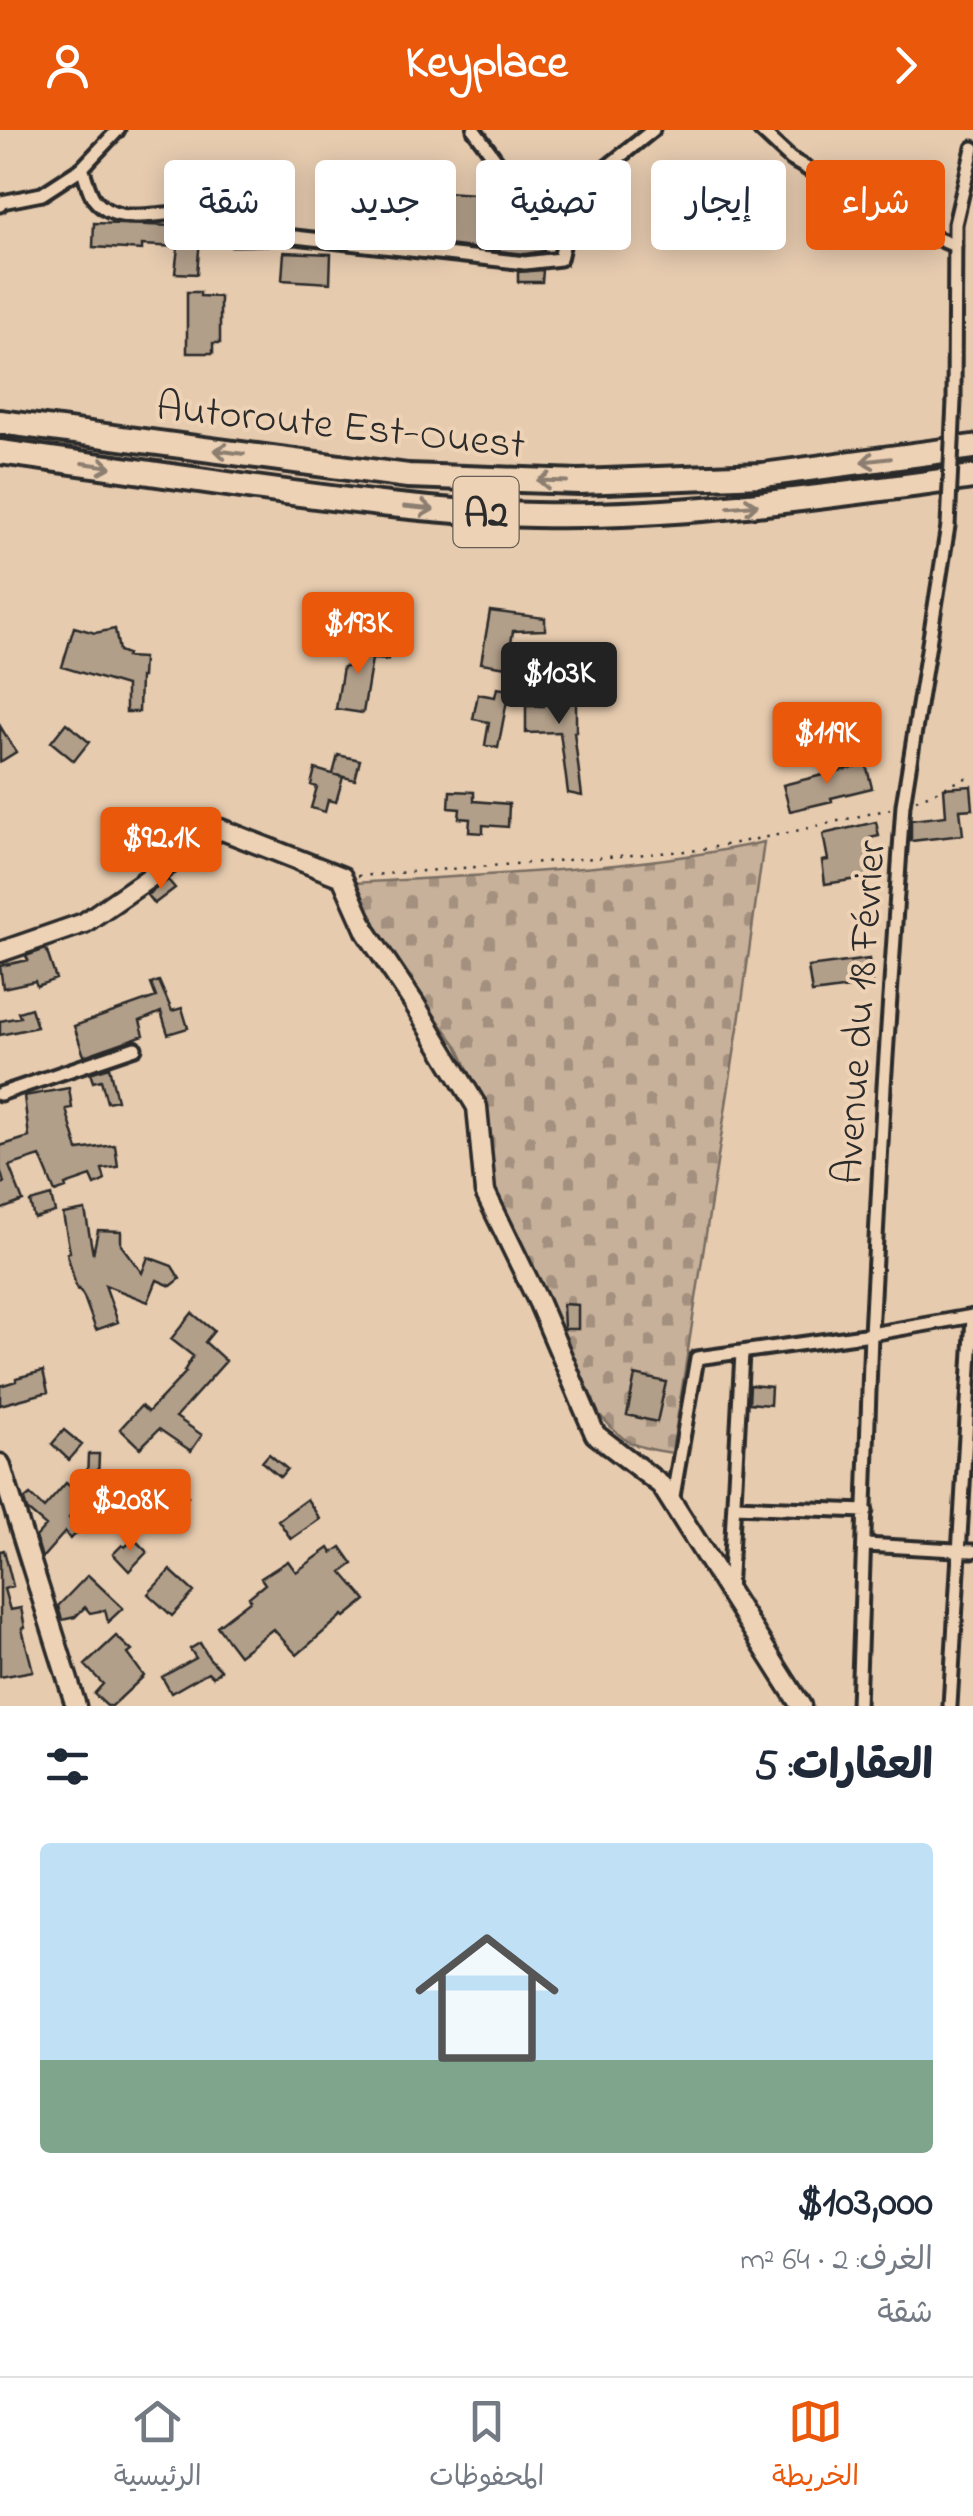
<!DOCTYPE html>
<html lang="ar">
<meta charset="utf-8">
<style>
:root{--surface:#fff;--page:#f2f2f3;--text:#1f2937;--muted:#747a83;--line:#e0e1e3;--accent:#ea580c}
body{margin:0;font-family:"Indie Flower","Playpen Sans Arabic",sans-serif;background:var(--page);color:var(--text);direction:rtl;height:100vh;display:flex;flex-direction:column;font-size:38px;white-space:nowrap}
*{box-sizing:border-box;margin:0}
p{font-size:32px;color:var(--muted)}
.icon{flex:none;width:55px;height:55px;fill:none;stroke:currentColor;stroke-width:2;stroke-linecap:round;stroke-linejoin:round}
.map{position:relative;height:1576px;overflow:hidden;direction:ltr}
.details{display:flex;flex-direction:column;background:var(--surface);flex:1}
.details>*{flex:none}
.hud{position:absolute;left:30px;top:30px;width:915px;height:90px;direction:rtl;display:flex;gap:20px}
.price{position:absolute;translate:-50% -85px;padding:0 22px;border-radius:10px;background:var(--accent);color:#fff;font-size:32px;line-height:65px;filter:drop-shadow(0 2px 5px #0008)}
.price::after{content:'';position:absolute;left:50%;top:60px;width:30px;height:22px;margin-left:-15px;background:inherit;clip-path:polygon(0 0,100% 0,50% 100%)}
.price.selected{background:#222;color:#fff}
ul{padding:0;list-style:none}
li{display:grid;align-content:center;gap:20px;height:530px;padding:0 40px}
li span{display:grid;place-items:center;height:310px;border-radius:10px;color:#555}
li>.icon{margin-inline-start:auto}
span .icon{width:180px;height:180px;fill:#fffc;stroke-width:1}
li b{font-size:42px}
h2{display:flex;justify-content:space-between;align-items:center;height:120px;padding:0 40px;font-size:42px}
.tag{padding:0 35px;border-radius:10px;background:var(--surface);box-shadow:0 5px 25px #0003;font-size:35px;line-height:90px}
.tag.selected{background:var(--accent);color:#fff}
header{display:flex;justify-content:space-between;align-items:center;height:130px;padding:0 40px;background:var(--accent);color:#fff;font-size:45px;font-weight:800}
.dock{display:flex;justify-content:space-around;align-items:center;height:140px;border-top:2px solid var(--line);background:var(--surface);font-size:28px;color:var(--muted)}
.dock a{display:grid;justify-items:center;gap:5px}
.dock .selected{color:var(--accent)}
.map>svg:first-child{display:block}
.cemetery{fill:url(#cemetery-stones);stroke:#7a6e62;stroke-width:2.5}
.building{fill:#b29f8a;stroke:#2b2b2b;stroke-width:2.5}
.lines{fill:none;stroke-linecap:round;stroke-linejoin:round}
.street-casing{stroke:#2b2b2b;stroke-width:19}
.secondary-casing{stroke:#2b2b2b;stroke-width:25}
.highway-casing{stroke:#2b2b2b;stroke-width:30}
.path{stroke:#2b2b2b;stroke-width:2.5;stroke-dasharray:2.5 8;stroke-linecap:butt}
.street{stroke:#eed2b5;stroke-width:11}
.secondary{stroke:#eed2b5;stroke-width:18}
.highway{stroke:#eed2b5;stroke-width:22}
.street-bridge-casing{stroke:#2b2b2b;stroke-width:19;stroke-linecap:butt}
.street-bridge{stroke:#eed2b5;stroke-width:11}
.oneway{stroke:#8c7e70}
.labels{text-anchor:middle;stroke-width:8;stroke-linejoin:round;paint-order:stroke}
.shield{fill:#eed2b5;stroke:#665d54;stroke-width:2.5}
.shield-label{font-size:40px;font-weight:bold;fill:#2b2b2b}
.street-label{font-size:42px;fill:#2b2b2b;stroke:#eed2b5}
</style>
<header><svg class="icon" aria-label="forward" viewBox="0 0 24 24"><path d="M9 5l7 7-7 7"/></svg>Keyplace<svg class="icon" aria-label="person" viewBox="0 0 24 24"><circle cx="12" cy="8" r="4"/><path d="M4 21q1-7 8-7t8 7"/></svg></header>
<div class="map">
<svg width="973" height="1576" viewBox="0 0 973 1576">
<defs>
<pattern id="cemetery-stones" width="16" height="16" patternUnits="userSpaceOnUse" patternTransform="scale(2.5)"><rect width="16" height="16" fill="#c8b19a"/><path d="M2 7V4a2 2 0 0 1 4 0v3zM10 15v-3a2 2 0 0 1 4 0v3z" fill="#a3907e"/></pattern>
</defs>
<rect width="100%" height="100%" fill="#e6cbaf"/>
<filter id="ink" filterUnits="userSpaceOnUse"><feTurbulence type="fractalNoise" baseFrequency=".01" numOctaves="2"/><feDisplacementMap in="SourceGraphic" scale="20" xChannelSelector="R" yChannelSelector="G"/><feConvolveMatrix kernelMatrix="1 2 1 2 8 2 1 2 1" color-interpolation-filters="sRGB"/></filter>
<g filter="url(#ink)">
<path class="cemetery" d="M764,712L742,872L672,1323C629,1315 628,1316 599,1284L495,1062L491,1007L482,971L458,917L381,813L353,759L355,753C492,744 630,741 764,712Z"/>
<path class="building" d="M201,47L240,50L239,97L221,95L215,83L199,76Z
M369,57L505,66L502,105L545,108L544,121L525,124L446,115L447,90L420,88L419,93L366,90V92H355L356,69L368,70Z
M94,93L201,97L197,144L175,143L178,117L142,115V120L93,117Z
M284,122L331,124L330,153L282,150Z
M543,140L542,152H518V142Z
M187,162H200V166L220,167V213H213V223H187Z
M490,481L545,488V500L513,501L507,537L481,533Z
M74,497L95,503L115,499L119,521L127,524L126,527L143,528L142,547H140L139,582H126V556L62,537Z
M348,515L389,518L388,530L372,529L363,583L336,579L343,537H347Z
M544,555H576V602H574L582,666L568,663L560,602L526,603V576H544Z
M497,558L509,560L498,618L485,615L489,592L473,589L478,564L495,567Z
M66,593L89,612L74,631L51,612Z
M0,596L16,622L0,632Z
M338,625L360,630L355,650L333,644Z
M866,634L872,658L831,668L832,671L790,681L783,655Z
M315,639L343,647L336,672L328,670L325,682L311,678L317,657L311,655Z
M971,656L973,679L960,680L963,705L911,711V690L946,686L944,658Z
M450,661L474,662V671L509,674L508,697L483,695V703L469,702L470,689L459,688L460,679L449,678Z
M876,692L879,706L870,708L877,746L825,754L822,731L828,730L823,704Z
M168,750L175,758L154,774L147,765Z
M46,819L56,849L37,856L35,851L3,858L0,836L28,830L26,826Z
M869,829L872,855L812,863L808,837Z
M159,851L172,881L182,878L188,898L168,904L161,882L140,891L144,905L84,926L74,896L156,867L151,854Z
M31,878L37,897L0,905V891L20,887L18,882Z
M109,937L117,970L107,972L101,950L93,952L90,943Z
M69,958L72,978L66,979L78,1020L115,1015L118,1037L102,1039L105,1050L95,1055L91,1046L65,1055L66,1058L55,1062L40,1026L9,1036L23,1071L0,1080V1054L4,1053L0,1039V1016L29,1007L24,966Z
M51,1066L55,1082L34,1088L30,1072Z
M85,1080L93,1124L98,1100L121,1101V1115L142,1143L148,1127L172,1136L180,1149L171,1156L157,1150L148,1172L105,1155L118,1192L96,1200L84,1167L79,1159L77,1160L67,1123L70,1122L63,1084Z
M563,1174L578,1175V1199H564Z
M192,1183L214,1201L205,1212L226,1231L176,1287L202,1305L191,1321L159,1299L140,1318L120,1299L141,1276L148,1282L186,1242L184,1241L193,1226L171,1209Z
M43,1241L48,1262L0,1275V1256L16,1251V1248Z
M635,1245L666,1252L657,1292L627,1285Z
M750,1255L771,1257L770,1275L749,1273Z
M64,1300L82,1315L69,1330L52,1314Z
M88,1324H99L98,1350H87Z
M269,1324L287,1339L280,1347L262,1332Z
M66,1353L84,1368L69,1388L79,1402L70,1409L65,1402L42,1428L36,1407L46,1396L27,1380L24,1370L30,1365L44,1378Z
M175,1354L188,1366L178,1378L165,1366Z
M307,1369L320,1389L291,1409L278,1390Z
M134,1409L147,1422L129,1441L113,1424L122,1415L125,1417Z
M341,1417L353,1434L342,1442L366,1470L345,1487L343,1485L297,1525L273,1499L239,1525L217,1496L251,1470L249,1467L265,1454L261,1448L288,1431L296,1442L329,1418L332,1423Z
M4,1420L13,1456L4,1459L10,1480L21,1478L25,1498L22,1499L33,1541L0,1547V1421Z
M170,1440L194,1462L172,1486L148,1464Z
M88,1445L123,1478L108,1492L105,1480L90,1483L85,1477L75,1487L62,1490L58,1476Z
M116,1506L132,1521L128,1524L144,1546L112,1576H107L94,1564L103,1554L85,1535Z
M200,1513L209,1528L221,1540L213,1547L208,1542L171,1563L162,1547L196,1528L190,1519Z"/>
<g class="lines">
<g class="street-casing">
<path id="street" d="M474,0L527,72L565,84
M760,0L791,29L892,89L955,116
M82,38C86,47 88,61 94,69C122,105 176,70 209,90L214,105L231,108L295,107L525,133L560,129L568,95L564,76L577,61L653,0
M0,75L2,72L42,64L82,38L118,0
M954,271L955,94L973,18
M0,964L135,918
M672,1372L697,1228L871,1204L973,1186
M734,1376L866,1381
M865,1415L973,1421
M729,1463L742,1223
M858,1576L871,1204L884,956L903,675L948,396
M950,1576L973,1187"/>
</g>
<g class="secondary-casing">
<path id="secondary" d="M0,822L84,793L220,699L342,747L367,803L414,873L477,977L485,1062L539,1173L595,1304L661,1355L801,1576
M0,1334L76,1576"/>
</g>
<g class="highway-casing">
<path id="highway" d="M0,292L408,346L579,352L763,345L973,317
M0,322C83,333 165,345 248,357C343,370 439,383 535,385C682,388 827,366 973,347"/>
</g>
<path class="path" d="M916,670L973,645
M358,746L699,720L787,703L890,679"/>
<use href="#street" class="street"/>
<use href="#secondary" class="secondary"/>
<use href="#highway" class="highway"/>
<g class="street-bridge-casing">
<path id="street-bridge" d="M948,396L954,271"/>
</g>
<use href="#street-bridge" class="street-bridge"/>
</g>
<defs><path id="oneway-shaft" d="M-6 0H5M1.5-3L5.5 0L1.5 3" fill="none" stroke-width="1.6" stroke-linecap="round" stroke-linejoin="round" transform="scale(2.5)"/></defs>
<g class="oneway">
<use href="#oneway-shaft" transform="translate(229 322) rotate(-172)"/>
<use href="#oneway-shaft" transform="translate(876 330) rotate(173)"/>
<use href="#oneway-shaft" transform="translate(97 335) rotate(8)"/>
<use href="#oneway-shaft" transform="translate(552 351) rotate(-178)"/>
<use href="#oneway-shaft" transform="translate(743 376) rotate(-5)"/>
<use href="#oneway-shaft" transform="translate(419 378) rotate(6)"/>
</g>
</g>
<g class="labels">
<rect class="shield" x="453.5" y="347" width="65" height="70" rx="8"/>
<g class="shield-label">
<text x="486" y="396">A2</text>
</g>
<g class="street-label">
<text transform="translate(341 293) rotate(6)" y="15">Autoroute Est-Ouest</text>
<text transform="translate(857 882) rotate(-86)" y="15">Avenue du 18 Février</text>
</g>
</g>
</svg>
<b class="price" style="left:358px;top:547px">$193K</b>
<b class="price selected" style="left:559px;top:597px">$103K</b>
<b class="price" style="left:827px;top:657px">$119K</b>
<b class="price" style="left:161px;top:762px">$92.1K</b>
<b class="price" style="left:130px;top:1424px">$208K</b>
<div class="hud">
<a class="tag selected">شراء</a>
<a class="tag">إيجار</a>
<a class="tag">تصفية</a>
<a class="tag">جديد</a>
<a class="tag">شقة</a>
</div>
</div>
<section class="details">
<h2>العقارات: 5<svg class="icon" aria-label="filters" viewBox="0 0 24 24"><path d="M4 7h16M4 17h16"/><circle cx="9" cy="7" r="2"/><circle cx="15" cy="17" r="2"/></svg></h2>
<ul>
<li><span style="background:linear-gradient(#bfe0f5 70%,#7fa58c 0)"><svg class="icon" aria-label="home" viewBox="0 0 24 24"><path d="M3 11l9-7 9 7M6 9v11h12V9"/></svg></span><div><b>$103,000</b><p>الغرف: 2 · 64 m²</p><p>شقة</p></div></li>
</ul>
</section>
<nav class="dock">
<a class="selected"><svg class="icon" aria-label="map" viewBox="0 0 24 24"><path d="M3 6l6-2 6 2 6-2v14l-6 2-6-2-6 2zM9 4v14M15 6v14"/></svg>الخريطة</a>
<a><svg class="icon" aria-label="saved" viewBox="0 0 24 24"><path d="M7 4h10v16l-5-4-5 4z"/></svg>المحفوظات</a>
<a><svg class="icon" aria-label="home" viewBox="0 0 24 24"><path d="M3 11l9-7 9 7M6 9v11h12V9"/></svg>الرئيسية</a>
</nav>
